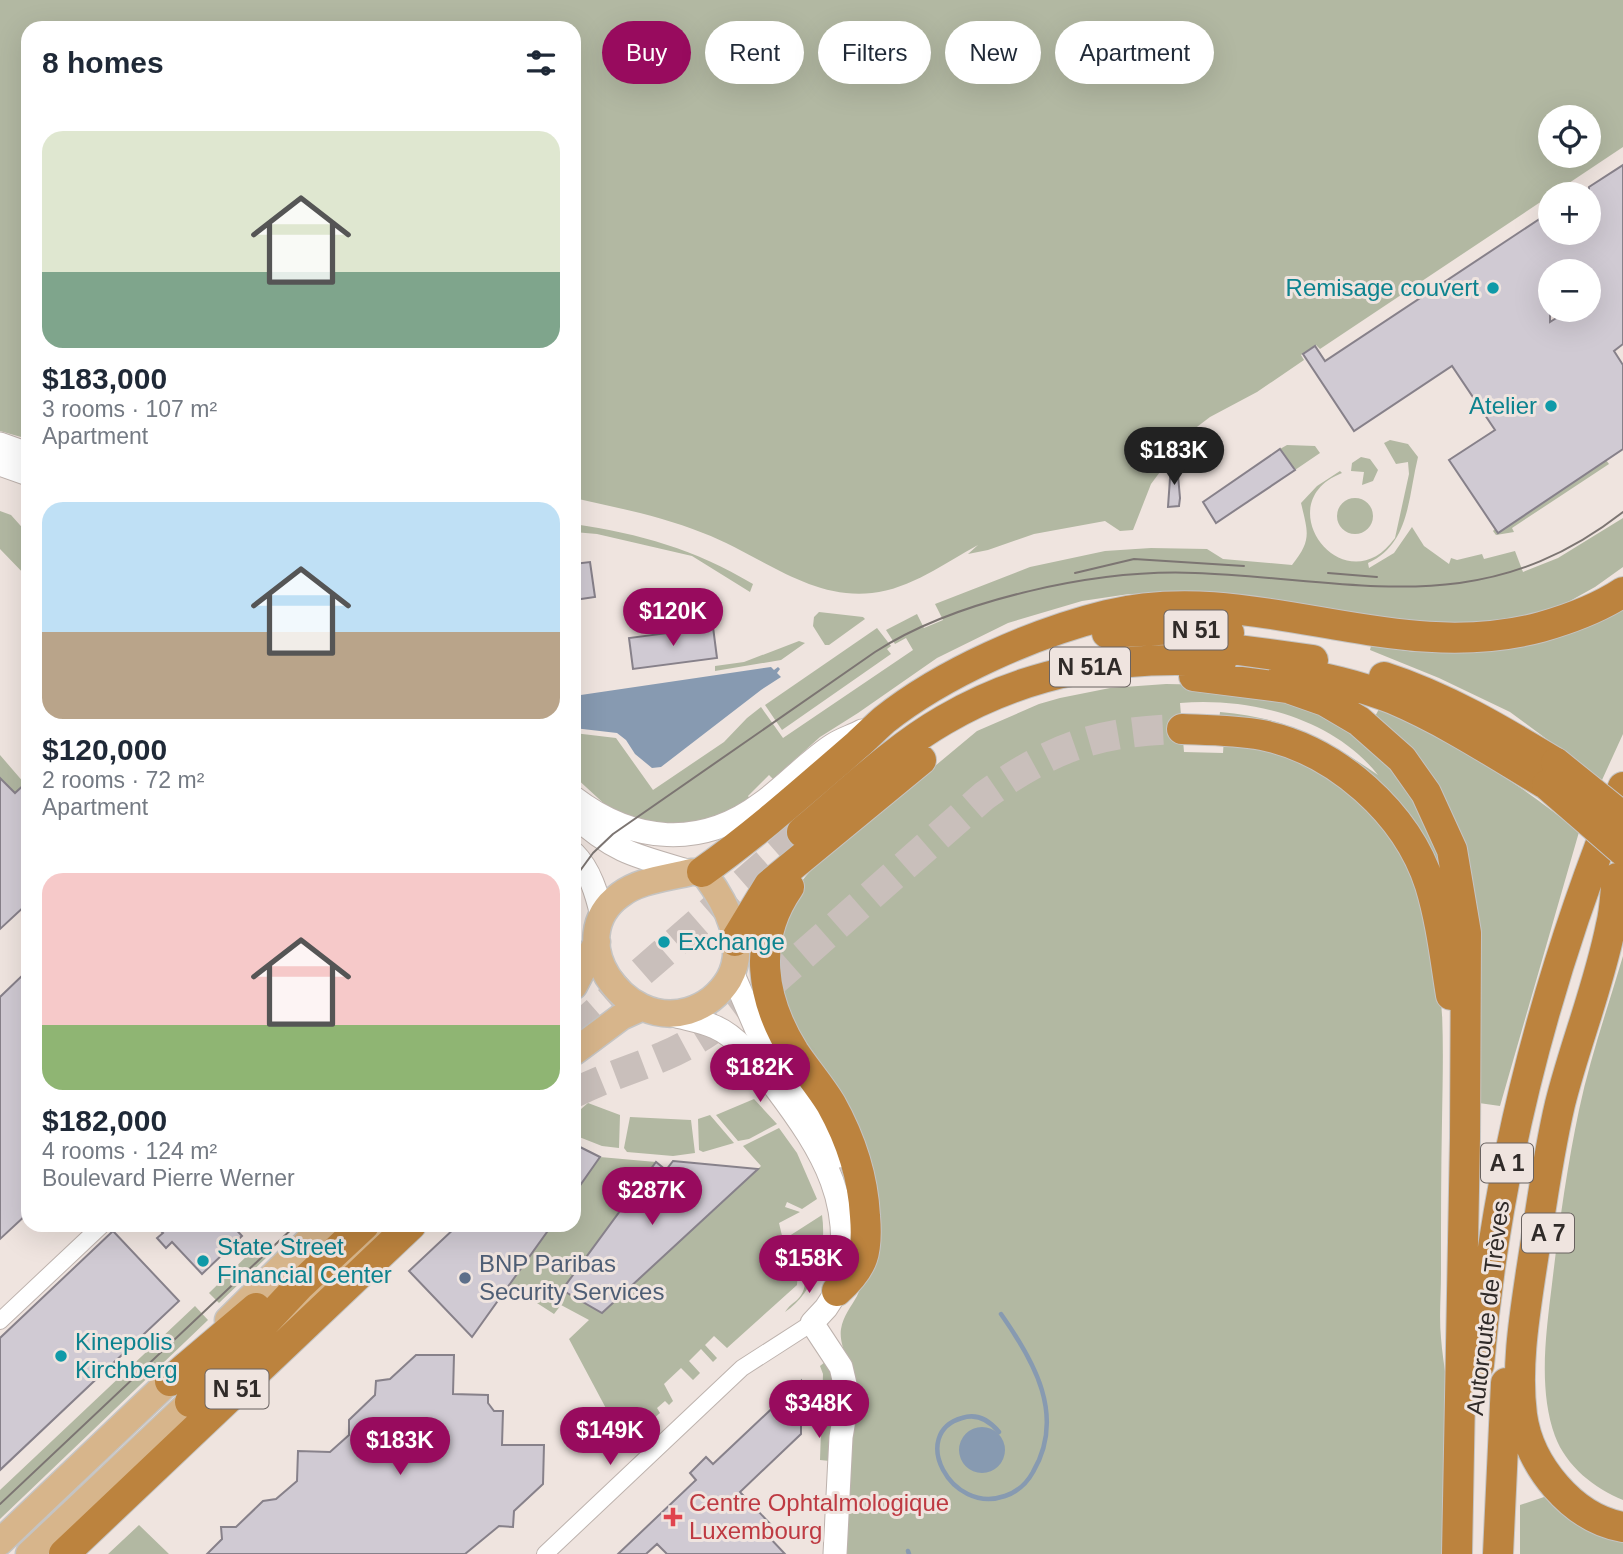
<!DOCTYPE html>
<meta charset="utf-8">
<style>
:root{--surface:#fff;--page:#f2f2f3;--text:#1f2937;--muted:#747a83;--accent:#980b5e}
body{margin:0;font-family:Helvetica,sans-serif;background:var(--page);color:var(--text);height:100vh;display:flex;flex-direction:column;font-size:26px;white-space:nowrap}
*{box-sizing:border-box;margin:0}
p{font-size:23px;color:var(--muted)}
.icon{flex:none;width:38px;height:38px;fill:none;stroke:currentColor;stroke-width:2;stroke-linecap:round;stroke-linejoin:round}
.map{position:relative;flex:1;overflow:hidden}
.drawer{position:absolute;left:21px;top:21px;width:560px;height:1211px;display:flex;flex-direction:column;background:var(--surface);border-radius:21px;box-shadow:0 7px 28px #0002}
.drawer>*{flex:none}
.top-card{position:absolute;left:602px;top:21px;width:665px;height:63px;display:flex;gap:14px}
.tools{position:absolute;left:1538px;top:105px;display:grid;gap:14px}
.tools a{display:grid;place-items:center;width:63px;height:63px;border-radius:50%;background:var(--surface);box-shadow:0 7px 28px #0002;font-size:35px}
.price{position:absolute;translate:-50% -60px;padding:0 16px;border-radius:24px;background:var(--accent);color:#fff;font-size:23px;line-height:46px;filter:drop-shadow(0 2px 4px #0008)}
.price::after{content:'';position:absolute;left:50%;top:42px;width:21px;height:16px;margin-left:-10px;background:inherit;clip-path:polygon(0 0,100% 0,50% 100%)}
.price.selected{background:#222;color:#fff}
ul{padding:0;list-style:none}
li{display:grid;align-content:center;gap:14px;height:371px;padding:0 21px}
li span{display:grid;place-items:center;height:217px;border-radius:21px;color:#555}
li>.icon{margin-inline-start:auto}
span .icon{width:126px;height:126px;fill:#fffc;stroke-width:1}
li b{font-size:30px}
h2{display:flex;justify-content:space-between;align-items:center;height:84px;padding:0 21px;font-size:30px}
.chip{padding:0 24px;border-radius:32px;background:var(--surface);box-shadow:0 7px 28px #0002;font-size:24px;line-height:63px}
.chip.selected{background:var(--accent);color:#fff}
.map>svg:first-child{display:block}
.green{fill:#b2b8a2;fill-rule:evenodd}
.water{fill:#879ab1}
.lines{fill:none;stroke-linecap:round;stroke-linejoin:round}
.stream{stroke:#879ab1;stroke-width:4.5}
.building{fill:#d0cad3;stroke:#87818a;stroke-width:2;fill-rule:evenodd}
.highway-tunnel{stroke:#c9bfbb;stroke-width:30;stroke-dasharray:30 15;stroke-linecap:butt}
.street-casing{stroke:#bdb2ad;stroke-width:18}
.secondary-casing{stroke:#bdb2ad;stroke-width:25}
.primary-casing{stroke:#c5c4c3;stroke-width:29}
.highway-casing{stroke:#c5c4c3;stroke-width:32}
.street{stroke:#fff;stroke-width:16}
.secondary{stroke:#fff;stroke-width:23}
.primary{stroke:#d7b58b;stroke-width:26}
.highway{stroke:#bc833e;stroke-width:30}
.tram{stroke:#7c7572;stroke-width:2}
.highway-bridge-casing{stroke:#c5c4c3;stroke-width:32;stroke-linecap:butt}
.highway-bridge{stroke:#bc833e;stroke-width:30}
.culture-dot{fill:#0f9aa8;stroke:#efe4df;stroke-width:2.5}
.service-dot{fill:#5c6f8a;stroke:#efe4df;stroke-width:2.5}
.health-dot{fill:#e0444e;stroke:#efe4df;stroke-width:2.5}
.labels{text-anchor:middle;stroke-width:6;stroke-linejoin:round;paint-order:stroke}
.shield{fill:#efe4df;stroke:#696260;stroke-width:2}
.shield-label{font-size:23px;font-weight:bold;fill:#302b29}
.culture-label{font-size:24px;fill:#0d838f;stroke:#efe4df;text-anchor:start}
.service-label{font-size:24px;fill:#4e5e75;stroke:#efe4df;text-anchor:start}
.street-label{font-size:24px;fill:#302b29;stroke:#efe4df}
.health-label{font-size:24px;fill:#be3a42;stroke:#efe4df;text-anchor:start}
</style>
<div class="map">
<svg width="1623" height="1554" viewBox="0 0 1623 1554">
<rect width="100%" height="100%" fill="#efe4df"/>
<path class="green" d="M0,0H1623V147L1320,349L1316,345L1301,355L1304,360L1257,392L1210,417L1189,433L1151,484L1133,530L1120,531L1105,521L1034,534L988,550L968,554L978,545C945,563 910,589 872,593C809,600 759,554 703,533C661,516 618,508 574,498V28H28V439L0,431ZM1589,117V156H1550V117Z
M1390,440L1408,444L1418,457C1408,497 1410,544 1368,563L1369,568L1394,553L1412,527L1424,546L1449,564L1451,558L1457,560L1482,554L1484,559L1515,551L1523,572L1558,558L1623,518V567L1595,587L1561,606L1524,619L1442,626L1210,593L1129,594L1082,601L1008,623L937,658L858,713L820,737L773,779L769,775L748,796L750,799L720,815L702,821L661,824L640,821L611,810L574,776V733L616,738L653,790L724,742L747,718L761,707L783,738L913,650L906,638L895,644L886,630L917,614L924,628L943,620L935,604L1030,567L1105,551L1151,548L1207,549L1223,559L1292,565C1312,540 1308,533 1301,503L1317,486L1340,471L1342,473C1265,503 1345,608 1395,538L1409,474L1408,462L1396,464L1384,443Z
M1287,445L1315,446L1320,453L1295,470L1280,449Z
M1361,457L1370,459L1378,470L1373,481L1362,485L1364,472L1351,471L1352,463Z
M1606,460L1609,464L1512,528L1514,532L1496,535L1493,531L1495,529L1498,533Z
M1337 516a18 18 0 1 1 36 0a18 18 0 1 1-36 0Z
M0,511L11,515L28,534V578L0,549Z
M574,524C641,534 694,549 753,584L750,592L692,556L597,534L574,532Z
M1623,606V734L1602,780L1510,712L1439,678L1370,650L1371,646L1416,652L1488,651Z
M819,612L863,617L865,619L829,645H825L813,626L814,617Z
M877,628L891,646L887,649L891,654L782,730L765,705Z
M799,641L805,643L781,660L715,671V666L744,662Z
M1166,684C1201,685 1237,685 1272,692C1300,698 1326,712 1348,729C1419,780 1442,840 1453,924H1449C1418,805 1343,734 1219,720L1220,712C1287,718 1324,738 1378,775C1333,718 1250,697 1180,703L1184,752L1223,753L1224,738C1266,743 1307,757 1341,782C1451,862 1444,999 1442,1121C1441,1172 1441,1223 1441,1274C1441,1295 1439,1317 1441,1338C1443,1364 1449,1390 1450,1417C1451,1462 1449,1508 1449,1554H845C847,1516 845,1475 850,1437C852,1423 858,1410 857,1395C856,1374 838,1348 841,1329C843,1316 851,1307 857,1296C871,1266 873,1247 871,1214C868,1185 860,1154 848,1127C836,1099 816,1077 799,1051C761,991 764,918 815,866L977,731L1039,704L1060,698L1110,688Z
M1379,709C1452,741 1517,781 1579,832L1500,1106L1472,1102L1468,901L1372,722Z
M0,755L25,784L15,793L0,778Z
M1623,956V1500C1595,1489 1566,1466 1555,1436C1538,1389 1546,1333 1552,1284C1559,1225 1567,1167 1579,1110C1590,1058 1608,1007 1623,956Z
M754,1099L777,1124L749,1139L738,1141L716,1115Z
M588,1103L620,1115L619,1148L602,1146L574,1135V1115Z
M710,1115L734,1143L703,1152L699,1150L698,1119Z
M630,1117L691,1120L695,1153L673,1156L627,1152L624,1148Z
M779,1128L797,1153L817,1199L802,1209L787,1202L785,1207L800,1212L779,1223L783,1240L822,1215C827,1249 816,1291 785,1312C789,1306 792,1304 797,1300C813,1284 801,1266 788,1254L798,1271L797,1285L727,1348L714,1336L705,1345L717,1358L713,1362L701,1349L689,1361L700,1373L693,1380L681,1368L664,1384L673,1401L669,1405L665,1401L657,1408L660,1413L653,1419L650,1415L640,1424L642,1428L625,1444L569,1339L589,1320L561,1305L554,1314L509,1285L552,1225H574V1194L600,1157L656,1162L562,1290L602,1313L761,1166L743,1146Z
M258,1245L268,1256L219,1303L209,1293Z
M195,1306L208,1320L0,1519V1490Z
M825,1362C846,1389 834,1429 830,1461L820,1460L823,1374L820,1366Z
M1547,1496L1623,1540V1554H1520V1505Z
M139,1525L169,1554H108Z"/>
<path class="water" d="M771,667L774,670L778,667L780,669L777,673L781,677L761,690L661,767L652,768L635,754L626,740L617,733L574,728V696Z
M959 1450a23 23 0 1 1 46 0a23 23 0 1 1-46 0Z"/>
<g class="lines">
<path class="stream" d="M999,1432C989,1420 977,1413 962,1418C909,1433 950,1515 1005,1496C1017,1492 1027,1483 1033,1472C1066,1416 1034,1361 1001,1314
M908,1551L909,1554"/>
</g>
<path class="building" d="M1623,165V344L1614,351L1623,365V449L1498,533L1449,460L1495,430L1452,366L1354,431L1303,354L1315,346L1325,361L1550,212V233H1589V187ZM1550,271H1589V310H1569L1550,322Z
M1280,449L1295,470L1216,523L1203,502Z
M1171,464H1177L1180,498L1179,506L1168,507Z
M590,562L595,597L574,600V564Z
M713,627L717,658L633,669L629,638Z
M0,778L15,793L28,781V903L0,929Z
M28,970V1213L0,1239V997Z
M574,1144L600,1157L574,1194Z
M673,1161L758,1169L602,1313L562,1290L656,1162L666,1170Z
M155,1225H232L242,1236L202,1274L172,1242L166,1248L157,1238L163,1233Z
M458,1225H552L472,1337L409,1271Z
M113,1231L179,1301L0,1470V1338Z
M416,1355H454L453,1394L488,1395V1403L494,1411H503L502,1445H544L543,1484L514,1511L513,1527L499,1526L465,1554H207L222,1539L221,1527H236L263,1501L276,1499L297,1481L298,1451L330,1452L349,1435V1420L375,1395L376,1381L390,1379Z
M801,1381V1434L740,1492L775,1529L768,1536L785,1554H667L657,1544L646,1554H618L696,1480L690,1473L706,1457L713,1464Z"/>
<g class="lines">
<path class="highway-tunnel" d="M574,1031L802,832
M574,1093C603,1078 634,1069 664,1056C696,1043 724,1021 751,1001L984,796C1052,747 1098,731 1182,729"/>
<g class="street-casing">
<path id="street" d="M0,1321L102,1225
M545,1554L742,1368L812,1323"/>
</g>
<g class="secondary-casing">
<path id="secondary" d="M0,444L28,454
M0,464L28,474
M574,798C633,843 701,849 762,803C787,785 808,761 833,745C842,739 853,736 862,731
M574,815C614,853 640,857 691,872
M574,854C590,870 597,894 602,916
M732,972L756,1028L818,1113L839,1156
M673,1015C687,1019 702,1021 715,1027C740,1038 758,1065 775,1087C824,1152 857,1205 837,1289
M835,1554L841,1437L848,1397L841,1367L812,1323L826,1308L846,1277"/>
</g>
<g class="primary-casing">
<path id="primary" d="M691,872H702L706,876C726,903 748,945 729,979C720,994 705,1006 688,1011C623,1030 561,938 620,895C639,880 668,878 691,872Z
M574,986L597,942
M574,1052L621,1017L641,1008
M228,1320L324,1225
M275,1328L387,1225
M0,1542L185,1366
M29,1554L206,1387"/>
</g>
<g class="highway-casing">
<path id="highway" d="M1107,633L1175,629L1229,633
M1199,647L1231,649L1313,660
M1284,670C1320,677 1359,685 1393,699C1447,722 1497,755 1547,785
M1194,676L1288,688L1325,701L1359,721L1402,759L1426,793L1452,850L1466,933L1465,1138L1457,1554
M1384,677C1446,697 1501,730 1556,763
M1182,729C1208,730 1235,730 1262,735C1336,750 1407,813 1430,885C1441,921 1445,958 1451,995
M802,832C848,794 892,750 944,720C1027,671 1125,654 1221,662
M702,872C756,834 806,789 857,745C866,737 875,728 884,720C943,673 1034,633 1107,615C1253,579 1391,667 1541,627C1569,619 1599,608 1623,592
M1617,878C1615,893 1615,910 1611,925C1599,986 1575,1044 1560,1104C1547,1159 1540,1216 1531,1272C1524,1319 1516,1368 1522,1415C1529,1465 1572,1518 1623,1527
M789,887C752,940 761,999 794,1052C806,1070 820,1086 831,1104C850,1138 863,1177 865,1216C868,1252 864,1267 837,1291
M735,941L769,885L921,760
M1479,1365C1496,1165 1547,973 1623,787
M170,1381L256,1308
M190,1402L300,1285L364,1225
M64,1554L411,1225
M1498,1554L1506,1383"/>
</g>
<use href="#street" class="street"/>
<use href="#secondary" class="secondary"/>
<use href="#primary" class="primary"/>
<use href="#highway" class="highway"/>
<path class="tram" d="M1075,573L1134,559L1244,566
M1328,573L1377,577
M574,879L593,853L613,834L875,652C957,599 1098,569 1195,573C1357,579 1481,623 1623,512
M0,1504L296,1225"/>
<g class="highway-bridge-casing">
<path id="highway-bridge" d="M1556,763L1623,817
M1547,785L1623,851"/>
</g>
<use href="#highway-bridge" class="highway-bridge"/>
</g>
<g class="culture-dot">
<circle cx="1493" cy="288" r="7"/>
<circle cx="1551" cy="406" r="7"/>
<circle cx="664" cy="942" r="7"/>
<circle cx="203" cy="1261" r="7"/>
<circle cx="61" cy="1356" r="7"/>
</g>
<circle class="service-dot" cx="465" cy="1278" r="7"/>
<path class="health-dot" d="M669.5 1506.5h7v7h7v7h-7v7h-7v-7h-7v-7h7z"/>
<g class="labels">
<g class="shield">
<rect x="1164.5" y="610.5" width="63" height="39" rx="5"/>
<rect x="1050" y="647.5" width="80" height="39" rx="5"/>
<rect x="1481" y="1143.5" width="52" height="39" rx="5"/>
<rect x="1522" y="1213.5" width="52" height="39" rx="5"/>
<rect x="205.5" y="1369.5" width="63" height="39" rx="5"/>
</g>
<g class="shield-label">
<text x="1196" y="638">N 51</text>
<text x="1090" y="675">N 51A</text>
<text x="1507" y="1171">A 1</text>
<text x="1548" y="1241">A 7</text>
<text x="237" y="1397">N 51</text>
</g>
<g class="culture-label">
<text x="1479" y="296" text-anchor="end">Remisage couvert</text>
<text x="1537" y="414" text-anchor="end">Atelier</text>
<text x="678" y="950">Exchange</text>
<text x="217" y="1255">State Street<tspan x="217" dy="28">Financial Center</tspan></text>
<text x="75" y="1350">Kinepolis<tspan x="75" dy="28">Kirchberg</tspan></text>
</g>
<g class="service-label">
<text x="479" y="1272">BNP Paribas<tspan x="479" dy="28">Security Services</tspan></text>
</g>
<g class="street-label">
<text transform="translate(1488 1308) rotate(-83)" y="8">Autoroute de Trèves</text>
</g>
<g class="health-label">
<text x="689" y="1511">Centre Ophtalmologique<tspan x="689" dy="28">Luxembourg</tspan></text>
</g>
</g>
</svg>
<div class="tools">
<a><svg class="icon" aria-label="locate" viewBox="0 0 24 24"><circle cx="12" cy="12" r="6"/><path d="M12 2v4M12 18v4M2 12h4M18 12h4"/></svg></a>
<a>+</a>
<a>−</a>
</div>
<b class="price selected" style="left:1174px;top:487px">$183K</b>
<b class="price" style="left:673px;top:648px">$120K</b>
<b class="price" style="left:760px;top:1104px">$182K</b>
<b class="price" style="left:652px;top:1227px">$287K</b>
<b class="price" style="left:809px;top:1295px">$158K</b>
<b class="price" style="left:819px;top:1440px">$348K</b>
<b class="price" style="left:610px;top:1467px">$149K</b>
<b class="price" style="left:400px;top:1477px">$183K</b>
<div class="top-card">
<a class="chip selected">Buy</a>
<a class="chip">Rent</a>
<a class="chip">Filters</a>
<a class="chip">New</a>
<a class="chip">Apartment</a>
</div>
<section class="drawer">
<h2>8 homes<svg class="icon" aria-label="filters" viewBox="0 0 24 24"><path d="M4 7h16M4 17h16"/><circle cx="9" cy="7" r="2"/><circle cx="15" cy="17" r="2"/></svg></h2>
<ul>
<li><span style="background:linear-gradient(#dfe7d0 65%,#7fa58c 0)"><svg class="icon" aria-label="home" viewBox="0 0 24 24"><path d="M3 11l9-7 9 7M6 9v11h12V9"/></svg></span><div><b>$183,000</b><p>3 rooms · 107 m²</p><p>Apartment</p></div></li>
<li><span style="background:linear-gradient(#bfe0f5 60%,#b9a48a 0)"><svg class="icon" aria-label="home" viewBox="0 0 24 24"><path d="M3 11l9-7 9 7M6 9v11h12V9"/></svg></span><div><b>$120,000</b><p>2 rooms · 72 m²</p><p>Apartment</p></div></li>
<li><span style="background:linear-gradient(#f6c9c9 70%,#8fb573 0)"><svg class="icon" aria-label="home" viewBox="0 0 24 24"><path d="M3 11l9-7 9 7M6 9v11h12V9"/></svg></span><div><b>$182,000</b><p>4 rooms · 124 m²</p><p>Boulevard Pierre Werner</p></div></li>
</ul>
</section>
</div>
